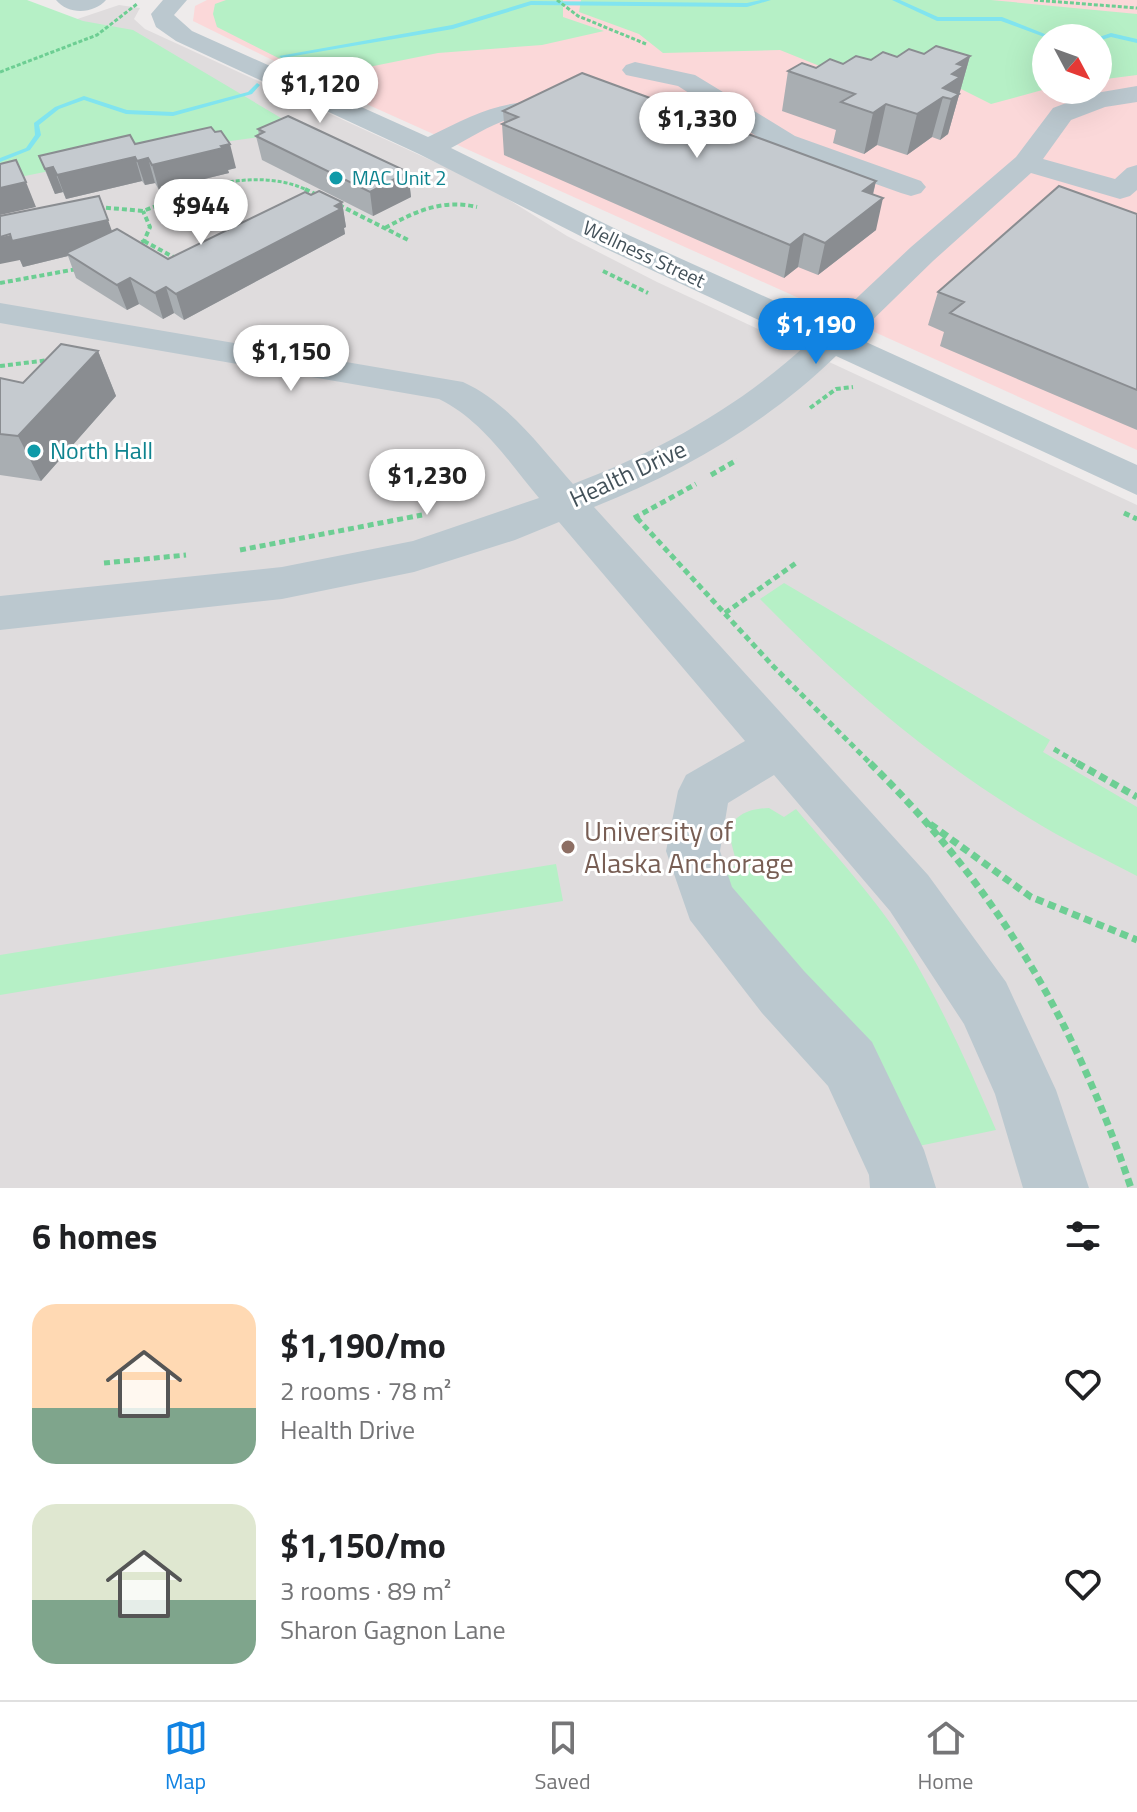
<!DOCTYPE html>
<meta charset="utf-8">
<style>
:root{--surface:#fff;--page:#f6f6f6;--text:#202124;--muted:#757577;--line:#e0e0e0;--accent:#1183e2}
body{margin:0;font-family:"Titillium Web",sans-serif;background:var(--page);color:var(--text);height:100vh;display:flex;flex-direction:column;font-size:30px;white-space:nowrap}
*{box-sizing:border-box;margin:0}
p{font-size:26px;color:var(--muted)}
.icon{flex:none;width:44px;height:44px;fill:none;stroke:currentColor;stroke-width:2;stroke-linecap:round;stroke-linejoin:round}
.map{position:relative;height:1188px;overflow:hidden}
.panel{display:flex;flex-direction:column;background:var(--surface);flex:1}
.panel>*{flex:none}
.needle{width:52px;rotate:131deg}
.fabs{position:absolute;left:1032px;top:24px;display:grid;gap:16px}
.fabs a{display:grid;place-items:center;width:80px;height:80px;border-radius:50%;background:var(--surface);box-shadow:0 8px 32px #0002;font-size:40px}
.price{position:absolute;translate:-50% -68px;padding:0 18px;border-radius:28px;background:#fff;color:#222;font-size:26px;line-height:52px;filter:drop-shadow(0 2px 4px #0008)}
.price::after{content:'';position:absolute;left:50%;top:48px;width:24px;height:18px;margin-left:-12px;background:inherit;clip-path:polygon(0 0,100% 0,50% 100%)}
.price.active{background:var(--accent);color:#fff}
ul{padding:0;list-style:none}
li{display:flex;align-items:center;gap:24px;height:200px;padding:0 32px}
li span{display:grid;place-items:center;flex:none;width:224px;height:160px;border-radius:24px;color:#555}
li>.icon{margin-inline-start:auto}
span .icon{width:96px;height:96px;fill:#fffc;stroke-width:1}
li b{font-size:34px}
h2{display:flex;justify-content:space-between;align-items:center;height:96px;padding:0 32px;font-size:34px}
.tabs{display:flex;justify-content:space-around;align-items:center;height:112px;border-top:2px solid var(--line);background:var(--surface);font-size:22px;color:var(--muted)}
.tabs a{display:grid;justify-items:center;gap:4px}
.tabs .active{color:var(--accent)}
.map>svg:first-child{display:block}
.education{fill:#dfdcdd}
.medical{fill:#fbd8d9;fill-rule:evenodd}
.green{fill:#b6f0c6}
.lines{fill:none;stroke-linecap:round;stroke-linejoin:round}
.stream{fill:#81e4ef;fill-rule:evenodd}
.path-far3{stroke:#6dce93;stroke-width:3;stroke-dasharray:4 2;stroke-linecap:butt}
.path-far2{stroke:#6dce93;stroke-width:4;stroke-dasharray:5 3;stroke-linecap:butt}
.path-far1{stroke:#6dce93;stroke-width:5;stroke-dasharray:6 4;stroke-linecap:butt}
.path{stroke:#6dce93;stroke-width:7;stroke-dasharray:8 5;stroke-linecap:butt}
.minor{fill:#bbc8cf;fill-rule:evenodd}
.wall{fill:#a9aeb2}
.shaded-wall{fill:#8a8d91}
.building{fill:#c5cacf;stroke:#8a8d91;stroke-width:2}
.culture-dot{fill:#0f9aa8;stroke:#fff;stroke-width:3}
.education-dot{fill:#8d6e63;stroke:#fff;stroke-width:3}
.labels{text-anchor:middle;stroke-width:6;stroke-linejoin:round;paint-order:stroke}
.far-culture-label{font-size:20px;fill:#0d838f;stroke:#fff;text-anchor:start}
.far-street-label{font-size:20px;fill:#435159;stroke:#fff}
.culture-label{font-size:24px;fill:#0d838f;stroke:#fff;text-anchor:start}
.street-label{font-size:24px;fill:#435159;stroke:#fff}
.near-education-label{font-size:28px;fill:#785e54;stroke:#fff;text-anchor:start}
</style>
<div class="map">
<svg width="1137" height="1188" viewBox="0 0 1137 1188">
<rect width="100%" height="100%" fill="#eeebeb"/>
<path class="education" d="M119,5L140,8L134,19L145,29L487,186L567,236L657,282L1137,505V1188H0V45Z"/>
<path class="medical" d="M207,0H1137V450L313,80L193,21L195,6ZM1046,38H1098V90H1046Z"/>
<path class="green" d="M0,0H27L83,21L133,30L303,131L129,155L0,181Z
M226,0H563V17L604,31L542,45L438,53L344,72L312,75L217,27L213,14L215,4Z
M581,0H991L1137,14V75L1098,80V38H1046V89L991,104L957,87L832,71L780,50L663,53L639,34L579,12Z
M784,583L1050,740L1043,752L1137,807V876C1101,857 1064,840 1029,818C929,757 841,682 760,599Z
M769,808L784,817L796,809C834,854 876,898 907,948C942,1006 969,1067 996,1130L914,1147L734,903L723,870L737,865L728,830C737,813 750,809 769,808Z
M556,864L563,901L0,995V955Z"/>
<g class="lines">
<path class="stream" d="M761,0H771L747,7L531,5L453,29L282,58L279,56L452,25L531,1L747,3Z
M892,0H900L938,17H1002L1055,38H1047L1001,21H937Z
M1111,33L1137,39V43L1111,37L1098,41V38H1096Z
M257,83L260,85L252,94L173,116L126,114L84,100L59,109L39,125L41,135L30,150L0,162V158L26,148L35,135L34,123L55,107L84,96L127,110L173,112L248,92Z"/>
<path class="path-far3" d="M557,0L578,16L646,44
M1034,0L1137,8
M0,72L97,35L137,4
M195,191C230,178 276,174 309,191"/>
<path class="path-far2" d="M305,189L319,196
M339,205L410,241
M98,207L143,211L201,189
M385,228C416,211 442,199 477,207
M144,241L177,259
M134,245L144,241L150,227L143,211
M603,271L648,293
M0,283L77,269
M0,366L49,360
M810,408L836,389L853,387"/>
<path class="path-far1" d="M711,475L737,460
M1124,513L1137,519
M634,518L696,484
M637,518L773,666L872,765
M240,550L422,515
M104,563L186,555
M725,613L796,563
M1054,749L1081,765"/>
<path class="path" d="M870,763C997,888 1074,1019 1131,1188
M1077,763L1137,797
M930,824L1031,897L1137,940"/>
<path class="minor" d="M56,0H106C94,14 68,15 56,0Z
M163,0H187L174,15L192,31L428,137C479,112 511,93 569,107L573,113L569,119C555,122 541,115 526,116C499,118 474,136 451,148L624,233L828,325L911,247L1016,157L1053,108L1090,94L1137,86V102L1105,107L1071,120L1043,159L1115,179L1127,168L1137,165V190L1130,196L1120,199L1031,173L933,261L855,337L1137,465V495L836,356C767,423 683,472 594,507L928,875L1006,982L1056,1090L1089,1188H1023L995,1094L964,1024L890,911L774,775L728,803L720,851L732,887L804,971L872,1042L924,1150L936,1188H870L869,1175L828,1086L762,1013L690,920L666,851L678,791L686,775L745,741L559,522L515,540L414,572L282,599L0,630V596L282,567L413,541L539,498C509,462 482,420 439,399L0,323V303L463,382C509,403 540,447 573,484C658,452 741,406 808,343L602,247L419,154L176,41L156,27L151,14Z
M635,62L695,75L795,136L921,181L926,187L921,193L911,196L901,193L775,148L678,86L626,75L622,70L626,65Z"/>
</g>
<path class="wall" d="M924,54L970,56L948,134L940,140L932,137L907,155L877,145L864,154L833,143L836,130L782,111L788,71Z
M503,111L876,181L873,195L876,230L818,275L798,267L784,278L504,155L502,124L504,123Z
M258,129L408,172L411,197L373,216L262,160L256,136L259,135Z
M135,144L236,168L228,170L229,173L159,190L155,183L145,185L142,181L66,199L63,192L55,194L39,156Z
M311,195L342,202L346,227L344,228L345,234L184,320L174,313L163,319L139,304L127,310L76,278L68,256L23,267L20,260L112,231L168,259Z
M1137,214V430L940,346L944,332L928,325L938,292Z
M98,351L116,396L41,481L0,475V378L23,383Z"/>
<path class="shaded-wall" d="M970,56L948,134L940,140L951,99L943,97L932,137L907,155L917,114L943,88L957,64Z
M886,104L877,145L864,154L873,113Z
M230,144L236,168L228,170L229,173L159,190L152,165Z
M135,157L142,181L66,199L57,175Z
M148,158L155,183L145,185L137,161Z
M53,167L63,192L55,194L45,169Z
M408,172L411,197L373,216L370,192Z
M876,181L869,209L883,198L876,230L818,275L825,243L863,191Z
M26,182L36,207L0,215V188Z
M342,202L346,227L344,228L345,234L184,320L176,294Z
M108,220L117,245L66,253L68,256L23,267L20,260L0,264V237Z
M804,234L798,267L784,278L790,245Z
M130,278L139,304L127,310L117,285Z
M166,287L174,313L163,319L155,293Z
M98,351L116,396L41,481L18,436Z"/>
<path class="building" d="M936,46L970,56L957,64L964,66L952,74L960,77L943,88L959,94L951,99L943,97L917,114L886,104L873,113L841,102L855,94L788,71L802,63L816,68L830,59L843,64L856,56L871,60L883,52L897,57L909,49L924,54Z
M582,73L876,181L863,191L883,198L825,243L804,234L790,245L502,124L518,117L503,111Z
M288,116L408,172L370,192L256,136L264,132L258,129Z
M211,127L215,132L221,131L230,144L221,146L223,148L152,165L148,158L137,161L135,157L57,175L53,167L45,169L39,156L130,135L135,144Z
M16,160L26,182L0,188V164Z
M1059,186L1137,214V390L950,313L964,302L938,292Z
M319,191L342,202L335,206L341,209L176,294L166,287L155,293L130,278L117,285L66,253L117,229L168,259L305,192L311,195Z
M99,196L108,220L12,241L10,234L0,237V216Z
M61,344L98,351L18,436L0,434V378L23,383Z"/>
<g class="culture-dot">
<circle cx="336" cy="178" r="8"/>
<circle cx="34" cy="451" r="8"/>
</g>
<circle class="education-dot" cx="568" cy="847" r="8"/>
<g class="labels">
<g class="far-culture-label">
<text x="352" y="185">MAC Unit 2</text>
</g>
<g class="far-street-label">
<text transform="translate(644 254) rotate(25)" y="7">Wellness Street</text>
</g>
<g class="culture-label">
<text x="50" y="459">North Hall</text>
</g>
<g class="street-label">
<text transform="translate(628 474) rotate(-25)" y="8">Health Drive</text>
</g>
<g class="near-education-label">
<text x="584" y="841">University of<tspan x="584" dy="32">Alaska Anchorage</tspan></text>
</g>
</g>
</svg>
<div class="fabs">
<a><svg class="needle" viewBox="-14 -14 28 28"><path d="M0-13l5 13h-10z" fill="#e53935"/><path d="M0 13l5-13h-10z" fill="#757577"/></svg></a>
</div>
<b class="price" style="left:320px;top:125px">$1,120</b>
<b class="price" style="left:697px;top:160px">$1,330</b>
<b class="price" style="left:201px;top:247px">$944</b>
<b class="price active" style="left:816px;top:366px">$1,190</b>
<b class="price" style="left:291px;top:393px">$1,150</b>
<b class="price" style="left:427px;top:517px">$1,230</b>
</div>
<section class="panel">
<h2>6 homes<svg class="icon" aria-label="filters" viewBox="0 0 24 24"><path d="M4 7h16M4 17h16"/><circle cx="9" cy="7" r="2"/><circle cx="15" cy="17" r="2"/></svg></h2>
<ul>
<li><span style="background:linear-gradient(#ffd9b3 65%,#7fa58c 0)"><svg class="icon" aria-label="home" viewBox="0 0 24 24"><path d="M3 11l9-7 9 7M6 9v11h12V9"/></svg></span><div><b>$1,190/mo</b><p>2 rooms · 78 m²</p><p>Health Drive</p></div><svg class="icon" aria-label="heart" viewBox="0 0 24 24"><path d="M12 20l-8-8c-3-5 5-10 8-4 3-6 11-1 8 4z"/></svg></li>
<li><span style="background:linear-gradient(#dfe7d0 60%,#7fa58c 0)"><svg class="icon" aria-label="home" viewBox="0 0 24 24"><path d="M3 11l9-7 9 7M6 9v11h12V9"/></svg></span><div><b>$1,150/mo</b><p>3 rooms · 89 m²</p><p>Sharon Gagnon Lane</p></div><svg class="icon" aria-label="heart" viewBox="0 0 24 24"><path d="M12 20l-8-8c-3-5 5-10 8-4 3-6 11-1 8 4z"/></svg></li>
</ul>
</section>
<nav class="tabs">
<a class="active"><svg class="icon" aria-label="map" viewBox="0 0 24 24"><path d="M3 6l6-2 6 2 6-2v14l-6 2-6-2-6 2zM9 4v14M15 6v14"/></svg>Map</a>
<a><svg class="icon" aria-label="saved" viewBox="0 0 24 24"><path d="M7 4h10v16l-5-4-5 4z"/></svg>Saved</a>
<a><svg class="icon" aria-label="home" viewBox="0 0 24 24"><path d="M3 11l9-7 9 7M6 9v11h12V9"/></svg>Home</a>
</nav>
